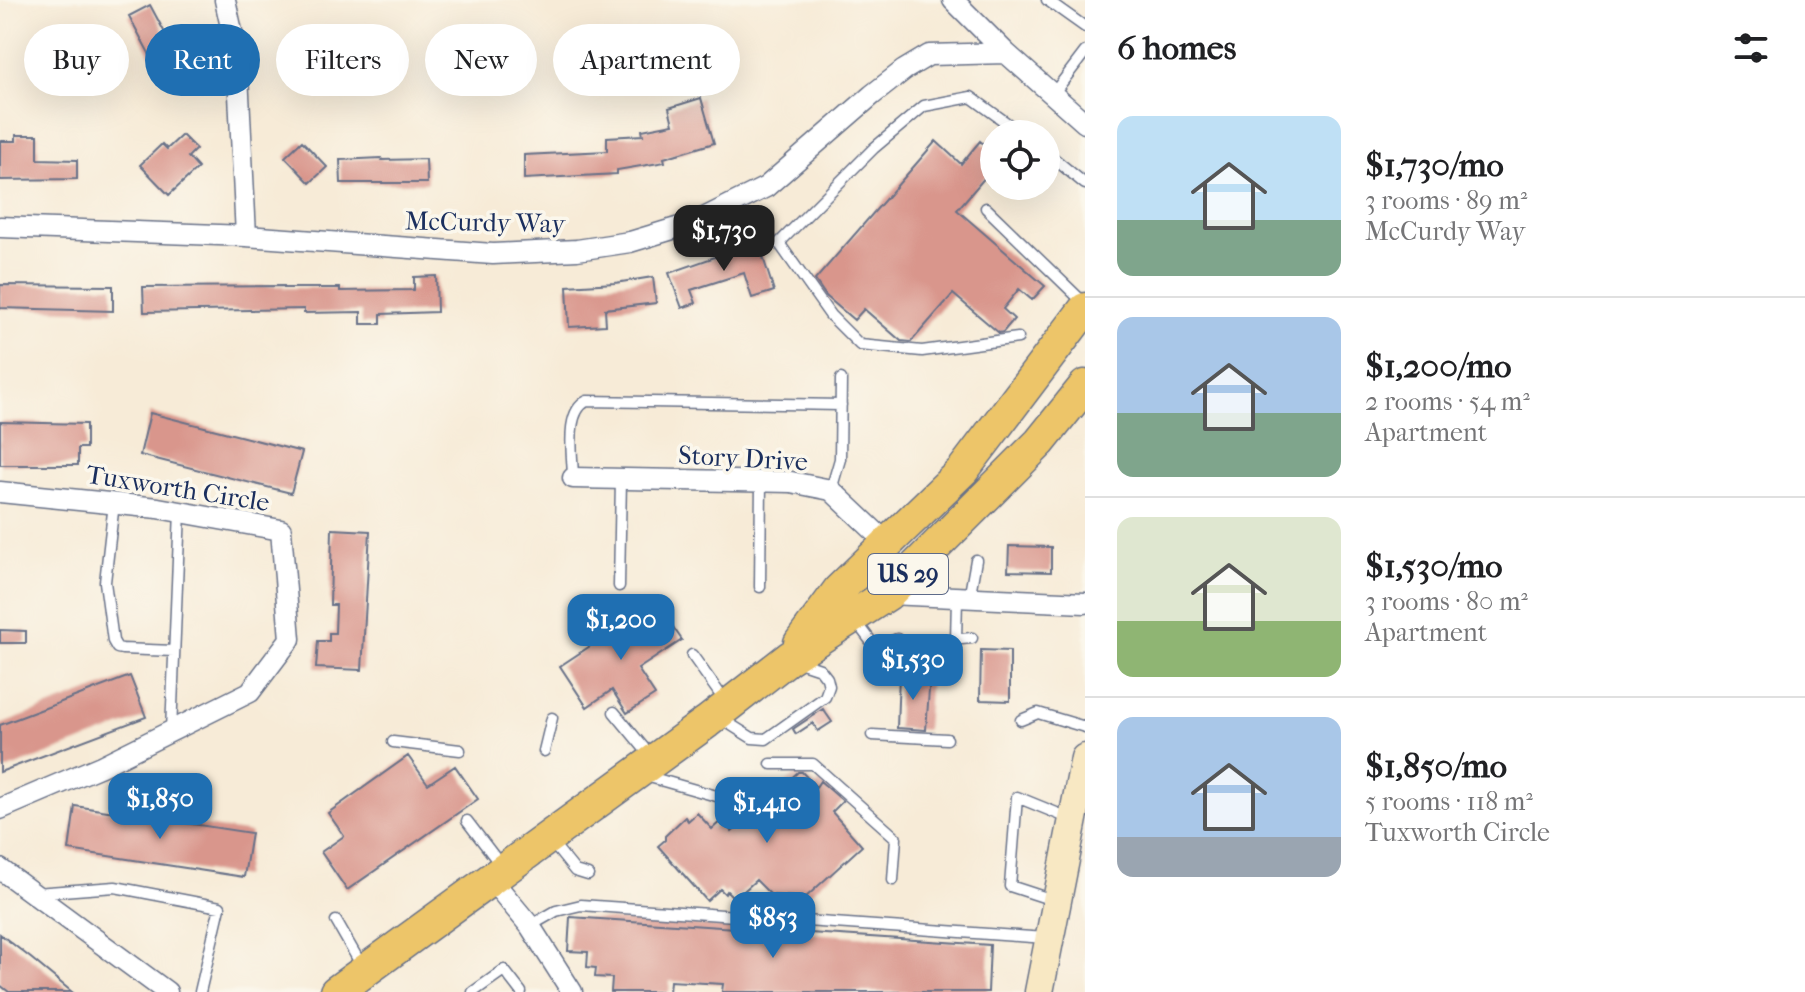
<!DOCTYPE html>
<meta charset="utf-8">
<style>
:root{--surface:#fff;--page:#f6f6f6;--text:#202124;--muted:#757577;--line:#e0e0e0;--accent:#1f6fb2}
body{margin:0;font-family:"IM FELL French Canon",serif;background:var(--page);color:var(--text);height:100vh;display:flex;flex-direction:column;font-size:30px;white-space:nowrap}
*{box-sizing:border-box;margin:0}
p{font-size:26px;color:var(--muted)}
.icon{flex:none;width:44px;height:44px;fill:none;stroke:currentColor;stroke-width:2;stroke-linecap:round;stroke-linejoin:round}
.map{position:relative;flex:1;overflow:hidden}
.sheet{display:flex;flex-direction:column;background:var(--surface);width:720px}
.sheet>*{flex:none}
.hud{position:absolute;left:24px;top:24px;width:760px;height:72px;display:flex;gap:16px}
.fabs{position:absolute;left:980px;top:120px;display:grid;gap:16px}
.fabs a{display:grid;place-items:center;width:80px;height:80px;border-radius:50%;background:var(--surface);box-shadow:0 8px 32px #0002;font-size:40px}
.price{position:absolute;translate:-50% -68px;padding:0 18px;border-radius:16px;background:var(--accent);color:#fff;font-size:26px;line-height:52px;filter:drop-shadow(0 2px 4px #0008)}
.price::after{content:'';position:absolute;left:50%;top:48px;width:24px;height:18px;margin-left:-12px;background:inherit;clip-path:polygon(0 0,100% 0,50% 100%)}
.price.current{background:#222;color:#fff}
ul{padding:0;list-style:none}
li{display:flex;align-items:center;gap:24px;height:200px;padding:0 32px}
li+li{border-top:2px solid var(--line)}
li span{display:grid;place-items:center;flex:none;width:224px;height:160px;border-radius:16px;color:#555}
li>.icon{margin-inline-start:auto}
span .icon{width:96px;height:96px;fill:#fffc;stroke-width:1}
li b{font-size:34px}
h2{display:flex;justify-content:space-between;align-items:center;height:96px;padding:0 32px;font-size:34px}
.pill{padding:0 28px;border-radius:36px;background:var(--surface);box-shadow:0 8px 32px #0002;font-size:28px;line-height:72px}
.pill.current{background:var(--accent);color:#fff}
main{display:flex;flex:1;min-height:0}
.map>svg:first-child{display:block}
.building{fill:#d9968c}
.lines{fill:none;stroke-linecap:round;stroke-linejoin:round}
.service-casing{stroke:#687188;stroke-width:13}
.minor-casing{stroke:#687188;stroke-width:23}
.secondary-casing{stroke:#687188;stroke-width:31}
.trunk-casing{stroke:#687188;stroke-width:35}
.service{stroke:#fff;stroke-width:10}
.minor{stroke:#fff;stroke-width:20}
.secondary{stroke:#f8e8c3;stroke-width:28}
.trunk{stroke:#edc569;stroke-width:32}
.labels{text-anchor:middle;stroke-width:7;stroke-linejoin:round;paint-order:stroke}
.shield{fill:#fbf7ec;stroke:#5e6b89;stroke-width:2}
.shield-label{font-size:24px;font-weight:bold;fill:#1b2f5e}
.street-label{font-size:26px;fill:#1b2f5e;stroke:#fbf7ec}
</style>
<main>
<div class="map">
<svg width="1085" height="992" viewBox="0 0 1085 992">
<rect width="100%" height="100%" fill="#fbf7ec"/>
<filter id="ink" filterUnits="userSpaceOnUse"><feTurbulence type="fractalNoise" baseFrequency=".0125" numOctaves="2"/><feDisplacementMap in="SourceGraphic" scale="16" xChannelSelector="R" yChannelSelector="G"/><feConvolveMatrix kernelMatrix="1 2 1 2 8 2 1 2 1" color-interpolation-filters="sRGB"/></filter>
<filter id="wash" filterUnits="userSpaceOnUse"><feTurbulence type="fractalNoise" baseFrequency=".006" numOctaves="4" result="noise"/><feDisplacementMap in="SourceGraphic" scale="32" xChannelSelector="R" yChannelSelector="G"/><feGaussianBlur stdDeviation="1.8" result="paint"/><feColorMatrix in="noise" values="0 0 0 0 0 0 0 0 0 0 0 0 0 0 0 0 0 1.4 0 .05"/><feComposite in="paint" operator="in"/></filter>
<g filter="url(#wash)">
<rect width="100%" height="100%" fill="#f7ebd7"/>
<g id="blocks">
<path class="building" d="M150,5L172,46L151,57L129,16Z
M701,98L714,143L664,158L665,162L617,170V174L524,179V155L607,151V137L643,135L642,130L673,124L669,108Z
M16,135H38V159L77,160V179L0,180V141H16Z
M182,135L196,149L188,157L198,168L169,195L140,165L162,144L167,149Z
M302,141L327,167L310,183L285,157Z
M936,141L961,164L980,141L994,153V167L957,210L1045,286L1032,300L1019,289L1003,309L1014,319L1003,332L999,333L953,294L911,342L901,341L864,309L854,320L826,296L815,280Z
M381,158L382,160L426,159L427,183H341L340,160Z
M758,242L774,291L752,298L744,273L691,290L696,303L682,308L669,273Z
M436,276L437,312L381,314V324H361V312L304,313V309L144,312L143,287L284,286V288H340V291L414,290V277Z
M653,277L656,303L605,309L606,325L569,327L567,286L615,283Z
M0,285L113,286V311L0,308Z
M150,413L302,452L291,493L140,455Z
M0,422L86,424V448H78V465H0Z
M332,529L370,531L362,670L316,668L318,641H329V633H335L336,605H330Z
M1009,546L1051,547V572L1008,571Z
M639,614L646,625L664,614L682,640L638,669L655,695L627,713L612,690L587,707L560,666Z
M0,630L26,631V643H0Z
M981,650L1010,651V701L980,700Z
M899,674L930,677L926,730L897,728Z
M130,676L146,717L0,772V725Z
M823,709L832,722L818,731L813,723L796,734L793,729Z
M408,756L428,784L455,766L478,799L347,890L321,852L344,836L328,813Z
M798,772H802L816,787L820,781L843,801L832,812L862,846L805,898L771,895L756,880L735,899L727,891L725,894L720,889L707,901L658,846L665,840V836L685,817L688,821L697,813L712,829L722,820L732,832Z
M75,806L251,833L244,877L69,850Z
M570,917L990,945L988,992H722L723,984L670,981L669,992H611L612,978L595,977L596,968L587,967L588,952L568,951Z
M0,934L32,959L72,992H9L0,985Z"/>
</g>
</g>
<g filter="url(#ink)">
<use href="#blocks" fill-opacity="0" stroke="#687188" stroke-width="2"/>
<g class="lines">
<g class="service-casing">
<path id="service" d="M1047,0L1085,27
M1053,94L1085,52
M1046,152L1085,184
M986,208L1084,303
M1018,338L922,351L860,345L830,315L779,243L874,148L924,106L971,97L1022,134
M573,478C573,456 564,412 587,401L841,405
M831,490L840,459L841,379
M114,503L105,582L113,641L117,648L122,649L174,651
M619,586L621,479
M760,587L761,481
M969,599L976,560
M855,620L876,648L897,639
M951,640L972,638
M956,640L957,598
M692,655L727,704
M614,712L653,759
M720,718L752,738L766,739L825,697L829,686L827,678L820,669L796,661
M1021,720L1038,713L1085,727
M171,731L180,511
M872,735L947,739
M393,742L460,750
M544,751L552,718
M771,764H813L896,838L893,880
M646,776L727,799
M467,821L503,868
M550,840L575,871L588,875
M35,893L115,887L220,907L200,992
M1056,901L1010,886L1017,797L1071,819
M336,921L363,968
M530,926L556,911L581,905L1046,938
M473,992L504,970L521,992"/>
</g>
<g class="minor-casing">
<path id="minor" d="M225,0L237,54L246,236
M953,0L1006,53L1085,123
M0,227L246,236L493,254L577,250L630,242L696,222L766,187L872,95L904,70L929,55L1006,53
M573,478L791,482L831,490L888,544
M0,492L158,508L281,530L290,639L250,692L101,766L0,809
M888,594L1085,603
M0,869L167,992
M491,879L530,926L572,992"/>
</g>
<g class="secondary-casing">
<path id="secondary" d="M1039,992L1085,758"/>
</g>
<g class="trunk-casing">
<path id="trunk" d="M800,643L839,590L963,470L1085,309
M336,992L707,722L789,658L888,594L1040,442L1085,386"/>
</g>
<use href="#service" class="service"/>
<use href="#minor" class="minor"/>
<use href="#secondary" class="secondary"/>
<use href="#trunk" class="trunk"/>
</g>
</g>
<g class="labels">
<rect class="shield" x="868" y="554" width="80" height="40" rx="6"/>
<g class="shield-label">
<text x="908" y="582">US 29</text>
</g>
<g class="street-label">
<text transform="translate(485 222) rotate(1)" y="9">McCurdy Way</text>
<text transform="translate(743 458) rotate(3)" y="9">Story Drive</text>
<text transform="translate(178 488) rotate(9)" y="9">Tuxworth Circle</text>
</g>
</g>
</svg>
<div class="fabs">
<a><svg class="icon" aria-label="locate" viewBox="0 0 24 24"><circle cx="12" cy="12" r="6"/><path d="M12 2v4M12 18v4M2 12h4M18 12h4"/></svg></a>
</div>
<b class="price current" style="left:724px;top:273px">$1,730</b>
<b class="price" style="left:621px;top:662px">$1,200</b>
<b class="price" style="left:913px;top:702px">$1,530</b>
<b class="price" style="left:160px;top:841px">$1,850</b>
<b class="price" style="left:767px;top:845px">$1,410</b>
<b class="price" style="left:773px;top:960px">$853</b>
<div class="hud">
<a class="pill">Buy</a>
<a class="pill current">Rent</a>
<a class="pill">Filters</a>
<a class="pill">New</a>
<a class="pill">Apartment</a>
</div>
</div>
<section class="sheet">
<h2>6 homes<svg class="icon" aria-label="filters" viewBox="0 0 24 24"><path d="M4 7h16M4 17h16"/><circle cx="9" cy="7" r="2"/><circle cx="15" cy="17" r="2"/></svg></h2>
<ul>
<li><span style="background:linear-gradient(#bfe0f5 65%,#7fa58c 0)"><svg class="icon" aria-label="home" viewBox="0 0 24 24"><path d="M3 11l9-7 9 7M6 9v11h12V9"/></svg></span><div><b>$1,730/mo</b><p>3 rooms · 89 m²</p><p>McCurdy Way</p></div></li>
<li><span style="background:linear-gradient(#a9c7e8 60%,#7fa58c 0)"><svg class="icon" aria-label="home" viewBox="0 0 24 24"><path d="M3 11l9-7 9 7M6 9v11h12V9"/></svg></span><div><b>$1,200/mo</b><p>2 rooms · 54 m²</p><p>Apartment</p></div></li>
<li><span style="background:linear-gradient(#dfe7d0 65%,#8fb573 0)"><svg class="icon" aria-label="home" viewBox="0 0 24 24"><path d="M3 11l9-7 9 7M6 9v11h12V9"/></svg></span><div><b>$1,530/mo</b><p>3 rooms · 80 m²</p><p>Apartment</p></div></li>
<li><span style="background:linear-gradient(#a9c7e8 75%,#9aa5b1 0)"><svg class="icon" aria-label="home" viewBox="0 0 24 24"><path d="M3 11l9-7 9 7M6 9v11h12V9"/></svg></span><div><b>$1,850/mo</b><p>5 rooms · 118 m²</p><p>Tuxworth Circle</p></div></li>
</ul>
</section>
</main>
